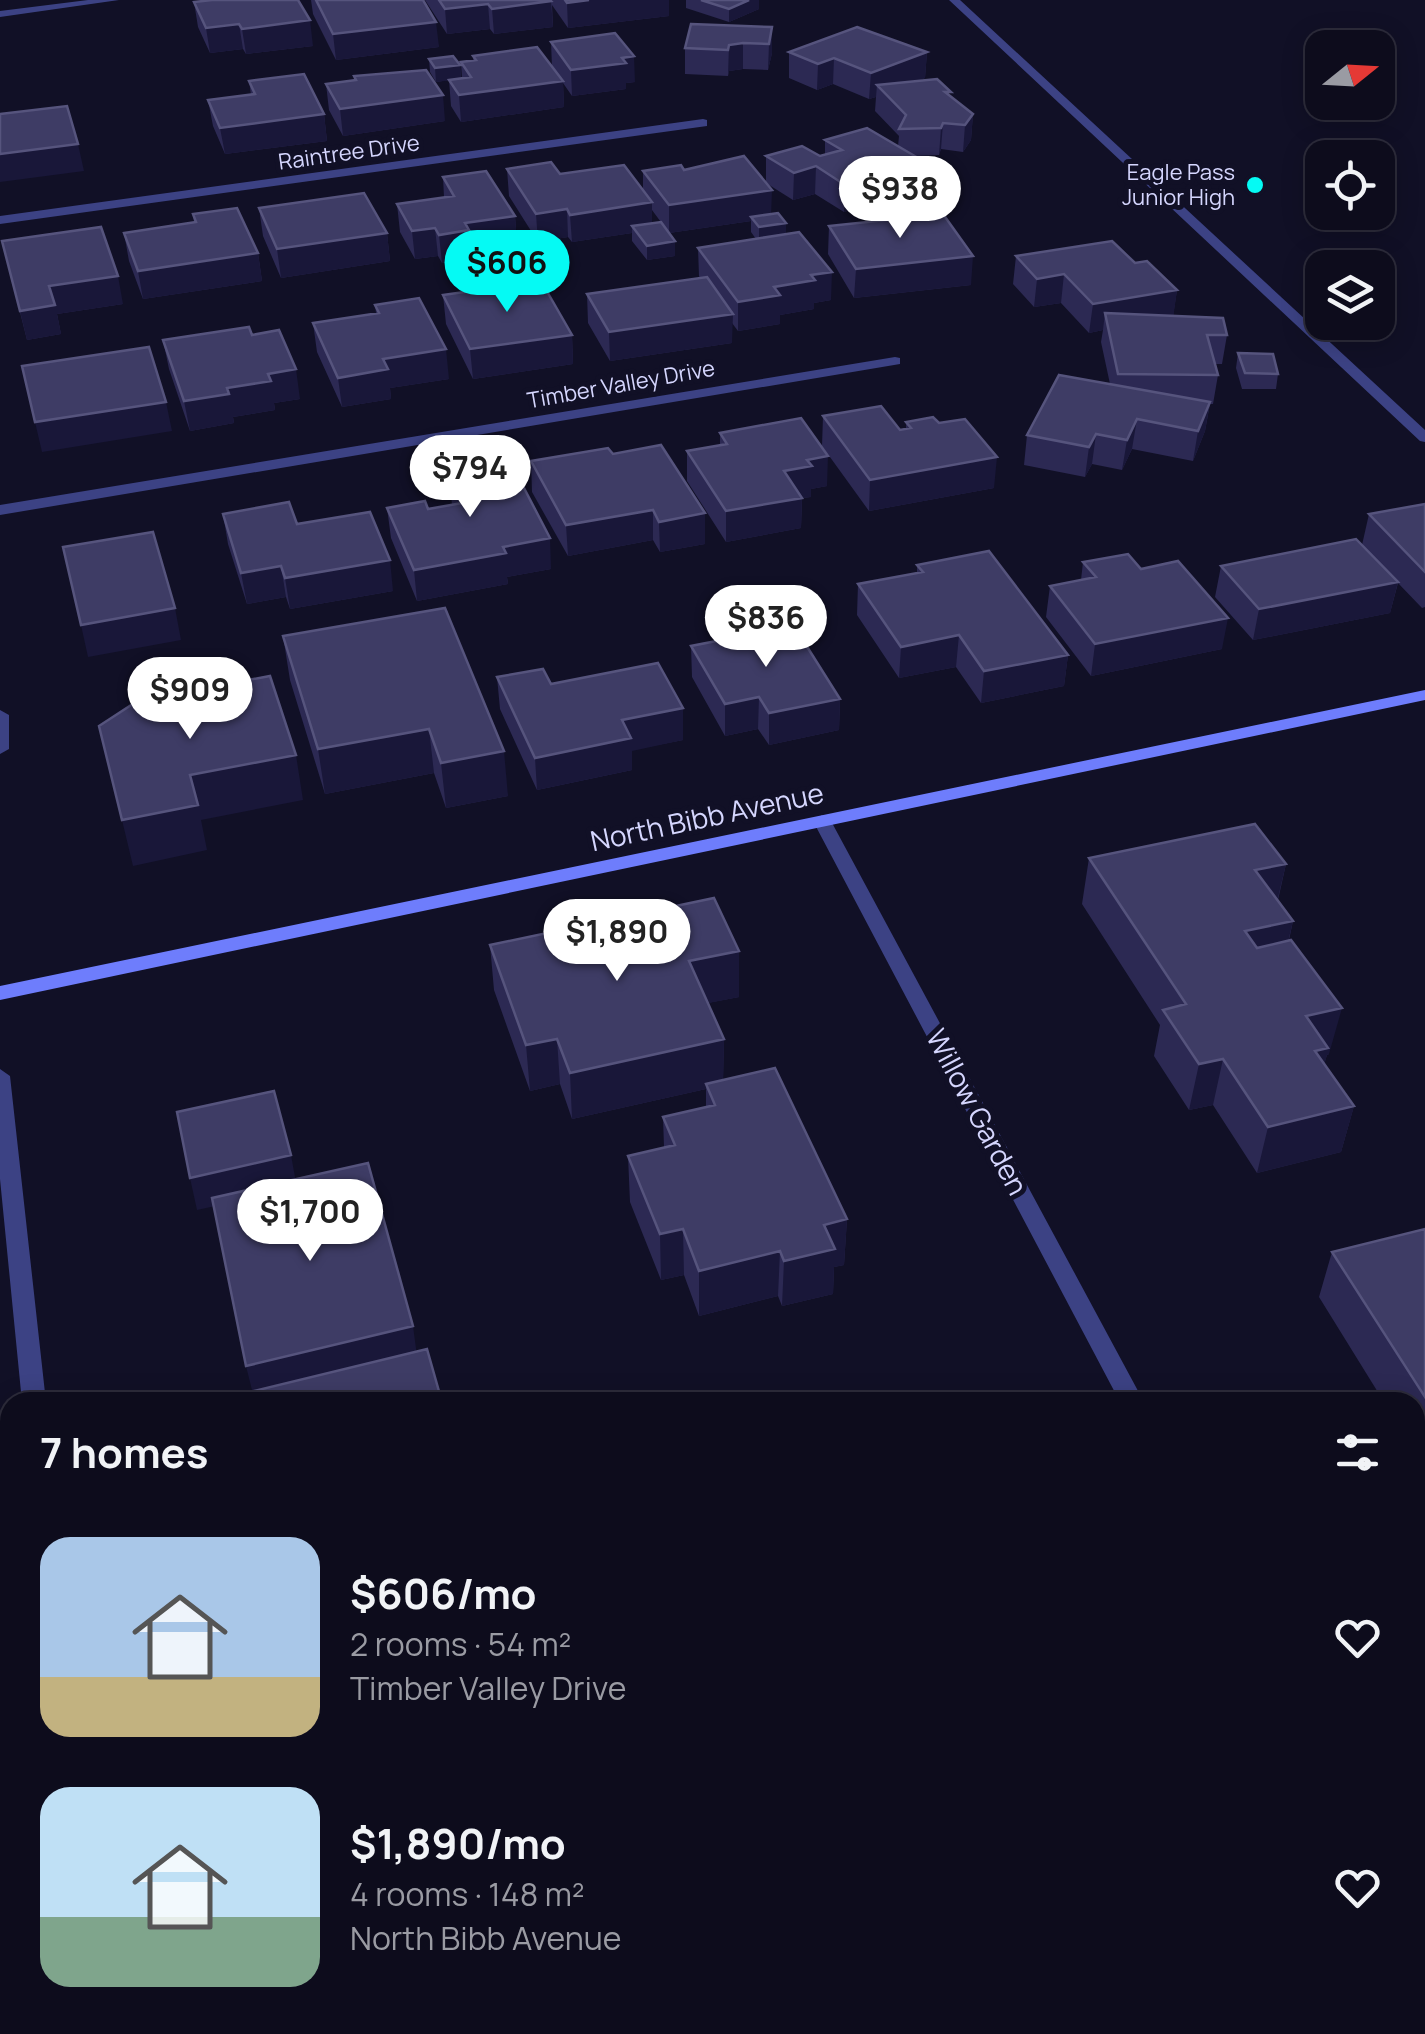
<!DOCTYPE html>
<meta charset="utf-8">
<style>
:root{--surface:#0d0c1c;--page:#1b1a29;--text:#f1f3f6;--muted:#9a9ba3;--line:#2d2c3b;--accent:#05faf4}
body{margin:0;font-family:Manrope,sans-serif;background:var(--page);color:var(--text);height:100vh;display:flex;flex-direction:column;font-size:38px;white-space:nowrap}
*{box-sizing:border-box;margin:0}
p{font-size:32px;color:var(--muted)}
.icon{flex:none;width:55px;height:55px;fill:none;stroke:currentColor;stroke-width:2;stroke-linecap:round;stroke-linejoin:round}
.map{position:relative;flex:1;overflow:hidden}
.drawer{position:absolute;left:0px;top:1392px;width:1425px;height:642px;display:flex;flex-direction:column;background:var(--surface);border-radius:30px 30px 0 0;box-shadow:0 5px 25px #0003,0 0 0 2px var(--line)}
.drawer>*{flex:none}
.needle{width:65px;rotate:72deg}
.tools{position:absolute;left:1305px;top:30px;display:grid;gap:20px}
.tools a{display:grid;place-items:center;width:90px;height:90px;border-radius:20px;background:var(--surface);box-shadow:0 5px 25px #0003,0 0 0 2px var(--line);font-size:50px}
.price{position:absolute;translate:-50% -85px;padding:0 22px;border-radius:35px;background:#fff;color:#222;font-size:32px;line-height:65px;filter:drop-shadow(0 2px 5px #0008)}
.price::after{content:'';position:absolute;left:50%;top:60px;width:30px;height:22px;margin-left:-15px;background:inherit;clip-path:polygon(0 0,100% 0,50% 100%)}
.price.on{background:var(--accent);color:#111}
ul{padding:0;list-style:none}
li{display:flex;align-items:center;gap:30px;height:250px;padding:0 40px}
li span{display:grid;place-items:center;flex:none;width:280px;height:200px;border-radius:30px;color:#555}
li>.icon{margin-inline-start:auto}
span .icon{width:120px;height:120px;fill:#fffc;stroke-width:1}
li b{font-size:42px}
h2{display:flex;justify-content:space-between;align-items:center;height:120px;padding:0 40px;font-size:42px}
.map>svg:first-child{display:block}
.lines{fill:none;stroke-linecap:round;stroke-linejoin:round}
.minor{fill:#3c4284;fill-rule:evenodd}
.tertiary{fill:#3c4284;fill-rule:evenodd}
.secondary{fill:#6e7dfc;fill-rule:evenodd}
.wall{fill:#2c2953}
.shaded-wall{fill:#191739}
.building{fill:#3e3c65;stroke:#56547d;stroke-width:2.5}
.poi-dot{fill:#05faf4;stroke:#111026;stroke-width:4}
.labels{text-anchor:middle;stroke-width:10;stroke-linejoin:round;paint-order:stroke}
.far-street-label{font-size:22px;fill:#d5d6fe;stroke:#111026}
.far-poi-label{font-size:22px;fill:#d5d6fe;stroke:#111026;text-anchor:end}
.street-label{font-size:28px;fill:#d5d6fe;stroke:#111026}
</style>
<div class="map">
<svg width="1425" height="2034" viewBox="0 0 1425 2034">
<rect width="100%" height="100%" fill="#111026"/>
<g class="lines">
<path class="minor" d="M88,0H119L0,17V11Z
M949,0H960L1425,430V442L1420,441Z
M703,119L707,120V126L0,224V216Z
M895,357L900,358V364L0,515V505Z
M822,815L831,821L1144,1402H1120L813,821Z
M0,1069L10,1076L46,1402H22L0,1179Z
M1415,1918L1425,1922V1965L1415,1961Z
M83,2025H113L114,2034H84Z"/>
<path class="tertiary" d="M0,710L9,715V749L0,754Z"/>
<path class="secondary" d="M1425,690V700L0,1000V986Z"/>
</g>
<path class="wall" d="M311,0H423L439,47L336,60L313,14Z
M425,0H669V16L568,28L552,5L553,27L494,34L490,29L447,34Z
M686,0H759V9L729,22L686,8Z
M194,2L313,46L246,54L243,49L210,53L198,27Z
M772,27V53L768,70L743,69L729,71L728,76L685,74V48Z
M551,42L635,82L626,83V89L572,96L563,83L564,107L461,122L451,106L449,80L436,82L430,72L429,59L460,65L461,79L462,78L461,62L473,60V56L552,67Z
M789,52H927L925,78L917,81L950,96L973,114L971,140L963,152L941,149L939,155L914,156L923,189L844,212L815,194L793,200L766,183V156H820L825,155V140L898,146L899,136L875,111L876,97L869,99L833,84L817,90L789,78Z
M354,76L445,121L343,136L329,110L326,84L354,80Z
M249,81L324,114L327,141L225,154L213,126L208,100L251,95Z
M507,169L560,174L643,191V171L684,170L771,214L831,300L814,303V309L780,315V324L738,331L732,323V343L610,361L588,323L587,294L700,278L699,276L698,248L756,239L751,232V221L669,233L652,210V223L675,256L647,260L632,241V233L572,242L568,237L538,242L509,196Z
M443,177L515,216L517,243L471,251V258L442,263L438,256L415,259L400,232L397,204L444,197Z
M259,208L387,233L390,261L281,278L263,236Z
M193,214L258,253L262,281L143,299L129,261L124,233L194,222Z
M829,226L971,285L854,298L828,254Z
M2,241L123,304L57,314L61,334L27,340Z
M1016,256L1135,263L1177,290L1173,316L1227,335L1222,364H1215L1218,375L1213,404H1210L1205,431L1193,461L1132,449L1122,470L1092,464L1085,477L1024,465L1027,435L1110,384L1101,342L1103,330L1089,333L1061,303L1034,307L1013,284Z
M443,295L572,335L573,364L473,379L446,324Z
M375,305L449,379L390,388L391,399L342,407L317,352L313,323L376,313Z
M252,335L300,399L274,403L275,410L233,417L234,423L190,431L169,369L163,340Z
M1238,353L1278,374L1276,389H1242L1236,368Z
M823,416L900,430L906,429V422L939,423L994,488L869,511L822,446Z
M720,433L827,486L811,489V497L802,498L801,528L726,542L687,481V451L720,445Z
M613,454L705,513V544L660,552L653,540L568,556L532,492L531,461Z
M449,475L551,569L507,577L508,584L417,601L391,538L387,508L428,509L452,505Z
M1425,504V607L1422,608L1398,583L1390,613L1253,640L1215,597L1221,566L1362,545L1369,514Z
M223,514L297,524L393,591L290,609L286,597L247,604L228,544Z
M1083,562L1141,569L1222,649L1091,676L1046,617L1050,586L1081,580Z
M917,565L1068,655L1064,686L981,703L956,667L899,678L857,615L858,584L917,573Z
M445,608L508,796L446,808L434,773L325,794L290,680L283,636Z
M691,646L840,699L839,730L769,745L758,729L725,736L692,677Z
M497,677L683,708V740L632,750V770L537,790L500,709Z
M1089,858L1286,864L1278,900L1293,921L1289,940L1329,1054L1327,1055L1324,1064L1354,1106L1341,1152L1257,1173L1213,1105L1189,1110L1154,1056L1160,1025L1082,904Z
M490,945L739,951V997L707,1003L724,1039L723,1080L847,1219L844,1265L834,1267L833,1294L782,1306L778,1296L699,1316L684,1275L661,1280L630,1202L628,1156L664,1147L663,1117L706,1107V1089L572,1119L560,1084L530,1091L494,990Z
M1425,1229V1468L1415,1452V1402H1384L1319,1297L1332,1252Z
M995,2025H1148L1121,2034H998Z"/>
<path class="shaded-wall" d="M589,0H669V16L568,28L567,3Z
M749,0H759V9L729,22V9Z
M551,1L553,27L494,34L492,9Z
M488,4L490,29L447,34L445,9Z
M310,20L313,46L246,54L242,29Z
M436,22L439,47L336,60L333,34Z
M239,24L243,49L210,53L206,28Z
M772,27V53L768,70L769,44Z
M743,43V69L729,71L728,76L729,45Z
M927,52L925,78L885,93L877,85L876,97L869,99L871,73Z
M634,56L635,82L626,83V89L572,96L571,70Z
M834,58L833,84L817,90L818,64Z
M460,65L461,79L436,82L435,68Z
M563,81L564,107L461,122L459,95Z
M443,95L445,121L343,136L340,109Z
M324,114L327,141L225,154L220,128Z
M973,114L971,140L963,152L965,125Z
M943,123L941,149L939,155L941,128Z
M78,144L84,171L0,182V154Z
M925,162L923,189L844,212L845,185Z
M816,166L815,194L793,200L794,173Z
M772,190L771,217H751V221L669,233V205Z
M652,202V230L632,226V233L572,242L570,215Z
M567,209L568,237L538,242L536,214Z
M515,216L517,243L471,251V258L442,263L439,235L465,223Z
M786,223V238L759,242V227Z
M435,228L438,256L415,259L412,231Z
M387,233L390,261L281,278L277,249Z
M675,241V256L647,260V246Z
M258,253L262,281L143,299L138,271Z
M973,256L971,285L854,298L856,269Z
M832,272L831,300L814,303V309L780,315V324L738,331V302L774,287L811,275Z
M1064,274L1061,303L1034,307L1037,279Z
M118,276L123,304L57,314L61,334L27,340L20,311L49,286Z
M1177,290L1173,319L1105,313L1103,330L1089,333L1093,304Z
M733,314L732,343L610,361L609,332Z
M572,335L573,364L473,379L470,349Z
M446,349L449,379L390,388L391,399L342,407L338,378L383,359Z
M296,369L300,399L274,403L275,410L233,417L234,423L190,431L184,401L268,374Z
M166,402L172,431L42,452L35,422Z
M1210,402L1205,431L1193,461L1198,431Z
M1137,419L1132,449L1122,470L1127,440Z
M1096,434L1092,464L1085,477L1089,447Z
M828,456L827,486L811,489V497L802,498L801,528L726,542V511L784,471L807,460Z
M997,457L994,488L869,511L870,480Z
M653,510V540L568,556L566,525Z
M705,513V544L660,552L659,522Z
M550,538L551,569L507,577L508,584L417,601L414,570L503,547Z
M390,560L393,591L290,609L285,578Z
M281,566L286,597L247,604L241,573Z
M1398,582L1390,613L1253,640L1259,609Z
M175,608L181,640L88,657L81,625Z
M1228,618L1222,649L1091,676L1095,644Z
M959,635L956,667L899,678L901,647Z
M1068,655L1064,686L981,703L984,671Z
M759,697L758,729L725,736V704Z
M840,699L839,730L769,745V713Z
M683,708V740L632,751V770L537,790L535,758L622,720Z
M429,729L434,773L325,794L318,749Z
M504,751L508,796L446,808L441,763Z
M296,755L303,800L201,820L207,850L133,866L122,820L190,775Z
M1286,864L1275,910L1255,870Z
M1293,921L1282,967L1235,977L1245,931Z
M739,951V997L689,1007V961Z
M1342,1008L1329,1054L1327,1055L1316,1093L1306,1016Z
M557,1039L560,1084L530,1091L526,1045Z
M724,1039L723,1085L706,1084V1089L572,1119L570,1073Z
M1223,1059L1213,1105L1189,1110L1199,1064Z
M1354,1106L1341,1152L1257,1173L1268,1127Z
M291,1155L297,1188L197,1210L190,1178Z
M847,1219L844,1265L834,1267L833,1294L782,1306L784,1261L824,1225Z
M683,1229L684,1275L661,1280L660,1234Z
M780,1251L778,1296L699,1316V1271Z
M413,1326L419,1371L255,1402L246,1366Z
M1045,2025H1148L1121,2034H1021Z"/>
<path class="building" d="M212,0H298L310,20L242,29L239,24L206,28L194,2Z
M316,0H423L436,22L333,34Z
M439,0H550L551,1L492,9L488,4L445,9Z
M565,0H589L567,3Z
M701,0H749L729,9Z
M691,24L772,27L769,44L743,43L729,45L728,50L685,48Z
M857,27L927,52L871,73L834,58L818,64L789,52Z
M615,33L634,56L622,58L626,63L571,70L551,42Z
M537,47L563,81L459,95L449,80L471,77L461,62L476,60L473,56Z
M453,56L460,65L435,68L429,59Z
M426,70L443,95L340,109L326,84L356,80L354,76Z
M304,74L324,114L220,128L208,100L255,94L249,81Z
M937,79L951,92H945L973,114L965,125L943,123L941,128L899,129L906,115L877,85Z
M67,106L78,144L0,154V114Z
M867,128L925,162L845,185L816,166L794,173L766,156L802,146L820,156L842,150L825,140Z
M744,156L772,190L669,205L643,171L681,165L684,170Z
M551,162L560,174L624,165L652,202L570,215L567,209L536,214L507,169Z
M486,171L515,216L465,223L469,230L439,235L435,228L412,231L397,204L454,196L443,177Z
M364,193L387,233L277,249L259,208Z
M237,208L258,253L138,271L124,233L196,222L193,214Z
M778,213L786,223L759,227L751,217Z
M943,214L973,256L856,269L829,226Z
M661,222L675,241L647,246L632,226Z
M101,227L118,276L49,286L55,305L20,311L2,241Z
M799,232L832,272L811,275L815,280L774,287L780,295L738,302L698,248Z
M1112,241L1135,263L1147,261L1177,290L1093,304L1064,274L1037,279L1016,256Z
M707,277L733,314L609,332L587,294Z
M541,281L572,335L470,349L443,295Z
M419,298L446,349L383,359L388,369L338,378L313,323L379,313L375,305Z
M1105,313L1223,318L1227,335H1207L1218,375L1118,374Z
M249,327L252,335L279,330L296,369L268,374L271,381L227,388L229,394L184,401L163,340Z
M149,347L166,402L35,422L22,366Z
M1238,353L1273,354L1278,374L1245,373Z
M1059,375L1210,402L1198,431L1137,419L1127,440L1096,434L1089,447L1027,435Z
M881,406L900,430L911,428L906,422L933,417L939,423L965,419L997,457L870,480L823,416Z
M801,418L828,456L807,460L812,466L784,471L802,498L726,511L687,451L727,444L720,433Z
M661,445L705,513L659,522L653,510L566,525L531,461L608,448L613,454Z
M512,465L550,538L503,547L506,553L414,570L387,508L425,501L428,509L462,503L449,475Z
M289,502L297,524L370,512L390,560L285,578L281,566L241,573L223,514Z
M1425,504V572L1369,514Z
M153,532L175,608L81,625L63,547Z
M1356,539L1398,582L1259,609L1221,566Z
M989,551L1068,655L984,671L959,635L901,647L858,584L923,572L917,565Z
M1128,554L1141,569L1178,561L1228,618L1095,644L1050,586L1096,577L1083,562Z
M445,608L504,751L441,763L429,729L318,749L283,636Z
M794,626L840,699L769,713L759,697L725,704L691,646Z
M658,663L683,708L622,720L631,738L535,758L497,677L543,669L551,684Z
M270,676L296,755L190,775L198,805L122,820L99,726L139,700Z
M1255,824L1286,864L1255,870L1293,921L1245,931L1257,948L1291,940L1342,1008L1306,1016L1328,1048L1315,1051L1354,1106L1268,1127L1223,1059L1199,1064L1163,1010L1186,1004L1089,858Z
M714,898L739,951L689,961L724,1039L570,1073L557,1039L526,1045L490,945Z
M775,1068L847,1219L824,1225L835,1249L784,1261L780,1251L699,1271L683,1229L660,1234L628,1156L675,1145L663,1117L715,1105L706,1084Z
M274,1091L291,1155L190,1178L177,1112Z
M368,1163L413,1326L246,1366L212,1198Z
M1425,1229V1397L1332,1252Z
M427,1349L442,1402H234L233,1396Z
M366,2025H634L636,2034H368Z
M1018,2025H1045L1021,2033Z"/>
<circle class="poi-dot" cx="1255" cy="185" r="10"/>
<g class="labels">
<g class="far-street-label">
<text transform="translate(349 152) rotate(-8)" y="8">Raintree Drive</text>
<text transform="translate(621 384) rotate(-10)" y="8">Timber Valley Drive</text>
</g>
<g class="far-poi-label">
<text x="1235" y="180">Eagle Pass<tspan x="1235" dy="25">Junior High</tspan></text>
</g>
<g class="street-label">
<text transform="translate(707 817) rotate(-12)" y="10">North Bibb Avenue</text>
<text transform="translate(977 1112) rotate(62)" y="10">Willow Garden</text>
</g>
</g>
</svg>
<div class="tools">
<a><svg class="needle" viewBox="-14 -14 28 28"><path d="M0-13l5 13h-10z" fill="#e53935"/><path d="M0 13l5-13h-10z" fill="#9a9ba3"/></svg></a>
<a><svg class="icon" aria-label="locate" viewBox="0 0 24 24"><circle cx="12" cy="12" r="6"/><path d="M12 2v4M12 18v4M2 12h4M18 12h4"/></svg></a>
<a><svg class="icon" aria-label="layers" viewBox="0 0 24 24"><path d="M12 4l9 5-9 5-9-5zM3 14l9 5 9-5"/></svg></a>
</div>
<b class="price" style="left:900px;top:241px">$938</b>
<b class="price on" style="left:507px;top:315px">$606</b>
<b class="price" style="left:470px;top:520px">$794</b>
<b class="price" style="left:766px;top:670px">$836</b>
<b class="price" style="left:190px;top:742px">$909</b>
<b class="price" style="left:617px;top:984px">$1,890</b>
<b class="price" style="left:310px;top:1264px">$1,700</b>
<section class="drawer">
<h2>7 homes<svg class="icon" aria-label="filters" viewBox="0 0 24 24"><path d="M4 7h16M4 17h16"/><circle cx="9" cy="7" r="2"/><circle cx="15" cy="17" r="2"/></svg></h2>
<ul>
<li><span style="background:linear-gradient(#a9c7e8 70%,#c2b280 0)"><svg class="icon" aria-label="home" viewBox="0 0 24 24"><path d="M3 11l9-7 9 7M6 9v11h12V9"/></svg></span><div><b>$606/mo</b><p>2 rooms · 54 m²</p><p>Timber Valley Drive</p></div><svg class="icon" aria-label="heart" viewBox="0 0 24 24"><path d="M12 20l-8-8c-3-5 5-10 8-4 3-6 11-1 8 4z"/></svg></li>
<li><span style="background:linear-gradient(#bfe0f5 65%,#7fa58c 0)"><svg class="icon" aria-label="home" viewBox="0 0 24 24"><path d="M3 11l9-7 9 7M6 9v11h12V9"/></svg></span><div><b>$1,890/mo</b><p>4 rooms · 148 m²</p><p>North Bibb Avenue</p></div><svg class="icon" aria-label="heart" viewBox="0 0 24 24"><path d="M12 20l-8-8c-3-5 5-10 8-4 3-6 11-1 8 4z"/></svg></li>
</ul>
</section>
</div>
